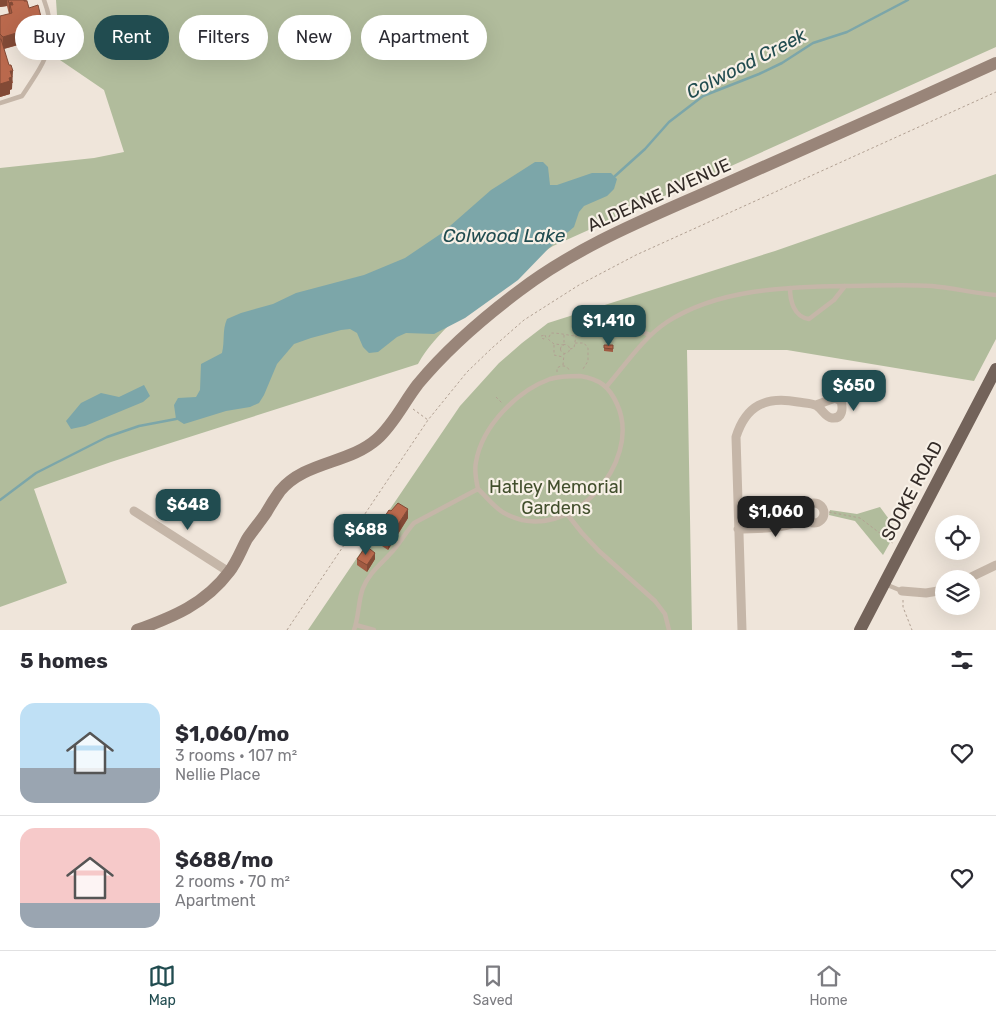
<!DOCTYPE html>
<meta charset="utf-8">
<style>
:root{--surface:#fff;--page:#f2f2f3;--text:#2b2b33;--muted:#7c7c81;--line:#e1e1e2;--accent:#214c50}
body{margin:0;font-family:Rubik,sans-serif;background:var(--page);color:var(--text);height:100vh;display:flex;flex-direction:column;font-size:19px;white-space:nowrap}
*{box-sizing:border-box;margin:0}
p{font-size:16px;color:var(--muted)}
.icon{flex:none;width:28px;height:28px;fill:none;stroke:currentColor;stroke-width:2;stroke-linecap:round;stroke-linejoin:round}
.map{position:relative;height:630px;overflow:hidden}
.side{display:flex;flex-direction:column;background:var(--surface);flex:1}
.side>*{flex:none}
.guide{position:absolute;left:15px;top:15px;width:500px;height:45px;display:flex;gap:10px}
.controls{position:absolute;left:935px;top:515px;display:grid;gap:10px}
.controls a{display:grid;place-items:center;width:45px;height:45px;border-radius:50%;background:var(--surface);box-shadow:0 5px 20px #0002;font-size:25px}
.price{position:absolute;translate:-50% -42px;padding:0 11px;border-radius:10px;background:var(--accent);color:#fff;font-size:16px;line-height:32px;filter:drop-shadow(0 1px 2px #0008)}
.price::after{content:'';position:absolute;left:50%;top:30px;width:15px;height:11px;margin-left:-8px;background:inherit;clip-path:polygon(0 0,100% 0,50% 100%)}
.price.active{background:#222;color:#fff}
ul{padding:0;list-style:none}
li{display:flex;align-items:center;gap:15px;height:125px;padding:0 20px}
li+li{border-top:1px solid var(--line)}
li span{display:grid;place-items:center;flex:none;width:140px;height:100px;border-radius:15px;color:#555}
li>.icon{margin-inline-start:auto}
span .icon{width:60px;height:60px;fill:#fffc;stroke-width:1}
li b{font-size:21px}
h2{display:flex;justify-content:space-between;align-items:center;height:60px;padding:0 20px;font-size:21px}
.pill{padding:0 18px;border-radius:22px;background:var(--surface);box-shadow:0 5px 20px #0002;font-size:18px;line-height:45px}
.pill.active{background:var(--accent);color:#fff}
.tabs{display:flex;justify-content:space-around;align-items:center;height:70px;border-top:1px solid var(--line);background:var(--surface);font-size:14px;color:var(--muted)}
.tabs a{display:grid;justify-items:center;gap:2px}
.tabs .active{color:var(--accent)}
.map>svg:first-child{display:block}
.green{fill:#b1bc9c}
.water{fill:#7ca6a9}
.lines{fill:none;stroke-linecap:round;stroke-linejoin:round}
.stream{stroke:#7ca6a9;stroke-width:2.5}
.path{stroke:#b1a092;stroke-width:1;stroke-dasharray:2.5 2.5;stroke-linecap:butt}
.lane{stroke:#c5b6a8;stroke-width:4.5}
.street{stroke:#c5b6a8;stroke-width:9}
.secondary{stroke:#998579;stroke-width:12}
.primary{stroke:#73635a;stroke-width:12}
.wall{fill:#a05a42}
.shaded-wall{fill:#824a36}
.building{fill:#ba694d;stroke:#824a36}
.labels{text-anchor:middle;stroke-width:4.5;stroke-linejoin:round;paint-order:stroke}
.street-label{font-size:18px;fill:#332b27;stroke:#f7f0e6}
.park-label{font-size:18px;fill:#424f2d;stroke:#f7f0e6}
.water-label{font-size:19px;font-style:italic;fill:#214c50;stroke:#f7f0e6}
</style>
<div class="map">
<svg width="996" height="630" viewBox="0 0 996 630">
<rect width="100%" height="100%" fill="#efe5da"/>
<path class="green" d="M56,0H996V47L553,246C533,258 515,272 496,286C468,308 436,332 418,364L111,462L34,489L67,583L0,607V168L94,158L124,152L104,90L60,60Z
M996,174V339L974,381L787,350H687L692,630H308L460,406L499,363L522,343L548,323L775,251Z
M880,507L897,530L883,555L855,521L829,515L830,510L857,514Z"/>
<path class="water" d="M535,162H543L548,167L550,185H557L592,173H611L617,179L614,189L607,196L584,206L579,212L574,227L549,248L518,280L465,318L434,334L406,333L397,337L378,352L369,353L363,347L357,333L350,329L341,330L311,338L294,344L277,364L264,395L259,403L250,407L226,411L184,424L176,419L174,405L178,398L196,397L200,390L201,364L222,353C225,341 222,330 227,319L241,313L273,304L296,293L364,275L405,258L442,233L491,190Z
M144,385L150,396L143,402L85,426L71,429L66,421L81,403L101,393L119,397Z"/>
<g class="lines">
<path class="stream" d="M615,176L645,149L669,122L703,96L759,74L782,63L813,43L847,32L908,0
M0,500L36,473L107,437L139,426L176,419"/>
<path class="path" d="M545,335L546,338L543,339L541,336Z
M564,335V345L554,344L548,339L551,333C559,333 567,335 575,336
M575,343H584L588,348V361L583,369
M560.5 349a4.5 4.5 0 1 1 9 0a4.5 4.5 0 1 1-9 0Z
M554,345V355L563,357
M570,349L574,348C577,329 578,321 596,311
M563,365L564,354
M557,372V368C561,365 567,365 569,370
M496,397L502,403
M413,409L428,420
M824,511L860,518L894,544
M903,600V607L912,630
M287,630L428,420L467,372L492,348L524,320L579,285L636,255L996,92"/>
<path class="lane" d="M0,103L22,96C45,61 60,43 44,0
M790,288C790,301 794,317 809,319L834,300L845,286
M608,335L613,327C627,325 637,330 650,335
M580,376C599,379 609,386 617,404C644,463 568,547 506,514C495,509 487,497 478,489C476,480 474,471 476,462C482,426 517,391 550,379C560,376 570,376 580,376Z
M607,386C626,364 643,338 667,322C718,289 785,287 844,286C873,286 902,284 932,286C953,288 974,293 996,295
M567,514L582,533L599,551L655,601L665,614L669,630
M885,584L902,591
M356,625L374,630
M354,630C359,617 358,601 363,588C369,573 380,565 390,554C399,545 405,533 414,523L478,489"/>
<path class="street" d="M804 513a10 10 0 1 1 20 0a10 10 0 1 1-20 0Z
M134,511L229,572
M738,529C760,528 786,530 805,518
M967,579L996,565
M902,591L926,593L944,590
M742,630L736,437C746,405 766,396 798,402C804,403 813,403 817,406C823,410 825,417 832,418C843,419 843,408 841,401L835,398L816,405"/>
<path class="secondary" d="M137,630C173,617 205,604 229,572C237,562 241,550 247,539C253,530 260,522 266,513C270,506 275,498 280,491C305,461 349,464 377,439C394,424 404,402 418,384C447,349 483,318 519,291C582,243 654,216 725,184C816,144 906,104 996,63"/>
<path class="primary" d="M860,630L996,369"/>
</g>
<path class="wall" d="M0,0H28L26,1L29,8L43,38L4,49L13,83H12V89L10,90V94L0,97V16L9,14L7,6L0,7Z
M604,345H613V352L604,351Z
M385,516L408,518L388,550L379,544V534L385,525Z
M357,559H375L367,572L357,565Z"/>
<path class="shaded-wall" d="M0,0H7V6L0,7Z
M12,2V12L10,5V15H9V3Z
M43,25V38L3,49V37Z
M10,71H13L12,89L10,90V94L0,97V84L9,78Z
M408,509V518L388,550V540Z
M375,553V559L367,572V565Z"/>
<path class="building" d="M8,0H24V1H27L29,8L38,5L43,25L3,37L0,34V16L12,13L10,5H13L12,2L9,3Z
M0,39H1L9,65H11L13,71H10L12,77L9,78L10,81L0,84Z
M604,345H613V349L604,348Z
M398,503L408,509L388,540L379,534L390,519L385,516L389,510L391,511Z
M366,546L375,553L367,565L357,559Z"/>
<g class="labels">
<g class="street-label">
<text transform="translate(659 195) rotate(-24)" y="6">ALDEANE AVENUE</text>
<text transform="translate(912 491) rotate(-62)" y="6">SOOKE ROAD</text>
</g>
<g class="park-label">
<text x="556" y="493">Hatley Memorial<tspan x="556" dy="21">Gardens</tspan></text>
</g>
<g class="water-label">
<text transform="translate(746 63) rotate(-27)" y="7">Colwood Creek</text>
<text x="504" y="242">Colwood Lake</text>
</g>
</g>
</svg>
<div class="controls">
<a><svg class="icon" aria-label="locate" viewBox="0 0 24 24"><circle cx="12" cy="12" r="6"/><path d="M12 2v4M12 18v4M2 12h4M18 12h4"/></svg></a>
<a><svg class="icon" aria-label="layers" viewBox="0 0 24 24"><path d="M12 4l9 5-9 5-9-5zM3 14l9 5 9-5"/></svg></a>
</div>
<b class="price" style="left:609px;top:347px">$1,410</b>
<b class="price" style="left:854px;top:412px">$650</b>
<b class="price" style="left:188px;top:531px">$648</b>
<b class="price active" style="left:776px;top:538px">$1,060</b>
<b class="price" style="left:366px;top:556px">$688</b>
<div class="guide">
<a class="pill">Buy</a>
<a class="pill active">Rent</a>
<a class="pill">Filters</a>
<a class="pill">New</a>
<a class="pill">Apartment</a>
</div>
</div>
<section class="side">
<h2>5 homes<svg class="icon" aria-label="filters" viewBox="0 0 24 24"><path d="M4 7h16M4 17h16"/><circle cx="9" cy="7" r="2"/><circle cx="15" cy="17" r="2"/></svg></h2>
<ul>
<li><span style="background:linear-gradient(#bfe0f5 65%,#9aa5b1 0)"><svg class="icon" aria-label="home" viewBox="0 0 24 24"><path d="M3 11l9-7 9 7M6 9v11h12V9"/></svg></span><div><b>$1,060/mo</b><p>3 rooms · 107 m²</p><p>Nellie Place</p></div><svg class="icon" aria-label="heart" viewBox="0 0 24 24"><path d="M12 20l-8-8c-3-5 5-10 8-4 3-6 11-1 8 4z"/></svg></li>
<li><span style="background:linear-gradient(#f6c9c9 75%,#9aa5b1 0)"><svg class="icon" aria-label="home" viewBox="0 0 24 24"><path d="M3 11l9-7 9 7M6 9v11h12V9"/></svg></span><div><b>$688/mo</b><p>2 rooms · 70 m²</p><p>Apartment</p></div><svg class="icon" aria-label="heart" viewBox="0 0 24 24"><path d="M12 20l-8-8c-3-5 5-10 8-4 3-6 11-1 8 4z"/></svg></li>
</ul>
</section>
<nav class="tabs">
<a class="active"><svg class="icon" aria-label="map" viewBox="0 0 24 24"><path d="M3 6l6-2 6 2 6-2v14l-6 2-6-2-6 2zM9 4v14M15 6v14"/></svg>Map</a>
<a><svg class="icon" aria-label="saved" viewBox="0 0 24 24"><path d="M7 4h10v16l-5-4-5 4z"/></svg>Saved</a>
<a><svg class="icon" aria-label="home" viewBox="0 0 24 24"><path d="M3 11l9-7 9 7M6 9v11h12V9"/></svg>Home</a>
</nav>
